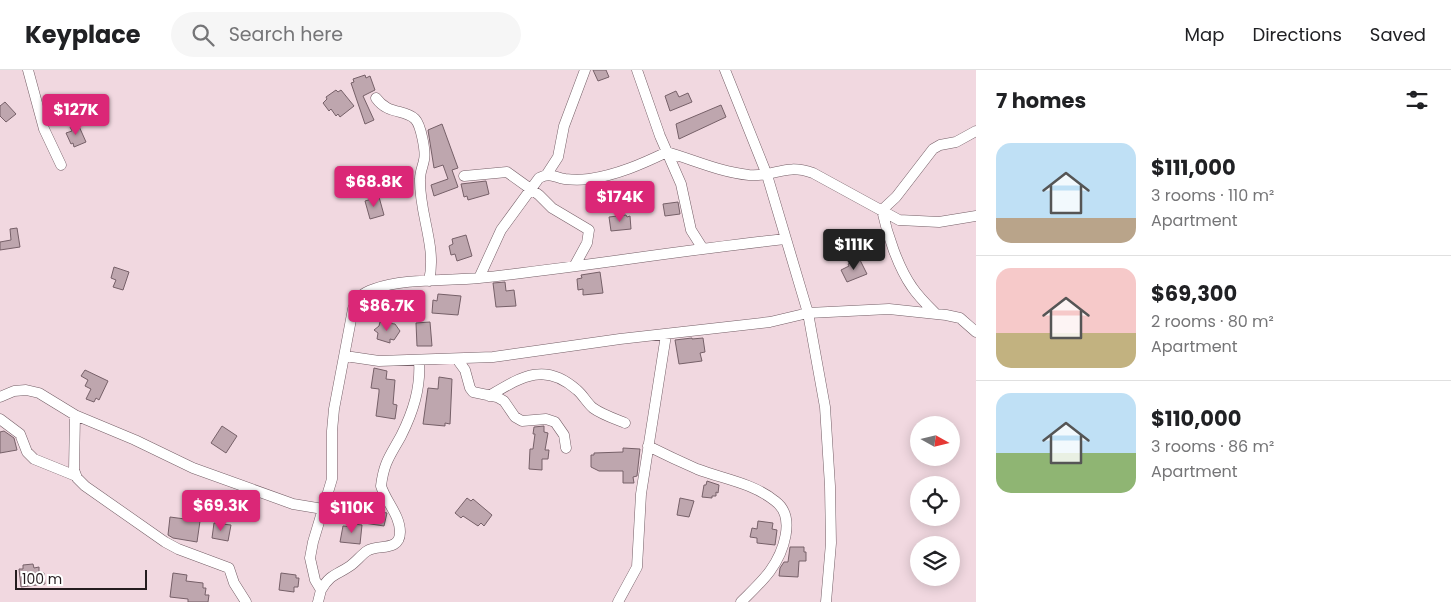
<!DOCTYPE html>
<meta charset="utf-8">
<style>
:root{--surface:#fff;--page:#f6f6f6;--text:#202124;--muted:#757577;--line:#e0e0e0;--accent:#db2777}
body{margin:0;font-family:Poppins,sans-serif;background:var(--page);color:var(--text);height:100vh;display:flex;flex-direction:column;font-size:19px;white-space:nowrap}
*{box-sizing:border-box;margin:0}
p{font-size:16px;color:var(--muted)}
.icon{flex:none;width:28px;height:28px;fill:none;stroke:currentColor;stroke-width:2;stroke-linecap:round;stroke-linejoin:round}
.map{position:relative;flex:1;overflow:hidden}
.panel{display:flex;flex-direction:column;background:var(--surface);width:475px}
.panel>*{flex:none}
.needle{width:32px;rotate:98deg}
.buttons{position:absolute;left:910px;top:346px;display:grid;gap:10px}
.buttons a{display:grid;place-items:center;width:50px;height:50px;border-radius:50%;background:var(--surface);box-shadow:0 2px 12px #0003;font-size:25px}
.scale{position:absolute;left:15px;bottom:12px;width:132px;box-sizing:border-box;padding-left:5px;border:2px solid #251c1f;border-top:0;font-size:14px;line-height:18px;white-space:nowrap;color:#251c1f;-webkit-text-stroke:4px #fff;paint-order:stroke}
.price{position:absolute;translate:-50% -42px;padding:0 11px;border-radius:5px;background:var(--accent);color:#fff;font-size:16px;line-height:32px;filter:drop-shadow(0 1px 2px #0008)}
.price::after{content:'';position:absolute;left:50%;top:30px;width:15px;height:11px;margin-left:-8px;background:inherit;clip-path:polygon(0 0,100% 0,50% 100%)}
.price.selected{background:#222;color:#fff}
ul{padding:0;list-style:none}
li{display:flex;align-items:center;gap:15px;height:125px;padding:0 20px}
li+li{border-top:1px solid var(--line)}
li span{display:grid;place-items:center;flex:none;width:140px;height:100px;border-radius:15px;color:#555}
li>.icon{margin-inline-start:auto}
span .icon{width:60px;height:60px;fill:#fffc;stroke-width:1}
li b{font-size:21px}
h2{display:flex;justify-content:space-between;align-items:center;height:60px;padding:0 20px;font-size:21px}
header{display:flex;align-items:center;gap:30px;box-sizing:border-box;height:70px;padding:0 25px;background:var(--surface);border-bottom:1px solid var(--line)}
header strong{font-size:24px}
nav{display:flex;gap:28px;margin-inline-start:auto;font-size:18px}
.search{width:350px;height:45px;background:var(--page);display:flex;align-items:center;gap:12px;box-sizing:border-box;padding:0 18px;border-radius:28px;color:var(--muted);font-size:19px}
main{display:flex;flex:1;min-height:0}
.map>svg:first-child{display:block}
.building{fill:#bea6ae;stroke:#766068}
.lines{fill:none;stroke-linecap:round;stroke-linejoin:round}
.street-casing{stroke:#745e66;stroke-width:11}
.street{stroke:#fff;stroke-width:10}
</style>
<header>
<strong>Keyplace</strong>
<div class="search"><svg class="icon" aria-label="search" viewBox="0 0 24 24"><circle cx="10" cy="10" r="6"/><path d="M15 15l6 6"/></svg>Search here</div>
<nav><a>Map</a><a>Directions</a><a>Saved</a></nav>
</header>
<main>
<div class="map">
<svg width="976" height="532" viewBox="0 0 976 532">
<rect width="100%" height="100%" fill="#f1d8e0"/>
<path class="building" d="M593,0H606L609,7L598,11Z
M365,5L366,8L370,6L375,20L363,26L374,50L365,54L351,13L354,12L353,9Z
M336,20L338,22L341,20L354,36L340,47L338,44L336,46L331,39L329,41L323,33L327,29L326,27Z
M676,21L679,27L688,23L692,32L670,41L665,26Z
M5,32L16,44L6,52L0,46V36Z
M721,35L726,47L679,69L676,54Z
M78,54L86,72L74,77L73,73L71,74L66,63L72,61L70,57Z
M442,54L458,98L452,100L458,117L434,126L431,115L448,109L443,95L434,98L428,60Z
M486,111L489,124L468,130L467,126L464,127L461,114Z
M379,127L384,145L370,149L365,131Z
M678,132L680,144L665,146L663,134Z
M626,145L627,147L630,146L631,159L611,161L609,147Z
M17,158L20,177L0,180V172L11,170L10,159Z
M466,165L472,186L457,191L455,184L451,185L449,176L453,174L452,169Z
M859,188L867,204L847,212L841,200L849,196L848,194Z
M114,197L129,202L123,220L113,217L116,210L111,208Z
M600,202L603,223L583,225V219L578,220L577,209L582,208L581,205Z
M505,212L506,221L514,220L516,236L496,237L493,213Z
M438,224L461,226L458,245L432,243L433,230L437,231Z
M380,252L395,254L400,261L394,270L390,269V273L377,269L378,263L374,260L379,256Z
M430,252L432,276H417L416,253Z
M692,268V269L703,268L705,282L700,283L702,291L679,294L675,270Z
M374,298L387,301L386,309L395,310L393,334L397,335L395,349L376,346L379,322V319L371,318Z
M85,300L108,311L99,330L96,328L94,332L86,329L91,319L85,316L88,310L81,306Z
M439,307L452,309L450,354L445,353V356L423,354L428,318L438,319Z
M222,356L237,366L226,383L211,373Z
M544,356V362L548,363L545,380H549L548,389H542V400L529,399L530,379H533L535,364H533L534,357Z
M4,361L14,368L17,380L0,383V362Z
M623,378L640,379L637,406L633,407L634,413H623V401H599L591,397V385H594V383L623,382Z
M707,411L719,415L718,423L716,422V426H712V428L702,427L704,415H706Z
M467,428L471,431L473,429L492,445L484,456L481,453L478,456L463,446L461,448L455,443Z
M680,428L694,431L689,447L677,445Z
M370,440L387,443L384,456L364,453L366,442H369Z
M170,447L200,451L197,472L173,468L168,465Z
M758,451L773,453L772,459L777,460L775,475L757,473V468L750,467L752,458L757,459Z
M214,453L231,455L228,471L212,468Z
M354,454L362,455L360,474L340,472L343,456L354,457Z
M790,477H804V482H806V491H799L798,507L779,506L780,498L784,492H788Z
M33,494L34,498L39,497V504L44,503L45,514L21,517L19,499H23V495Z
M173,503L187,505L186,511L203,513V518H206L205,525H209L208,532H188V529L170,527Z
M281,503L296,505V508H299L298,517H294V522L279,520Z"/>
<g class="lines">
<g class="street-casing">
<path id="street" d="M28,0L44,59L61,95
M637,0L660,66L681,114L691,160L703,179
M725,0L767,105L808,243L825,337L830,416L831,473L826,532
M376,28C388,45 405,39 415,49C421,55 426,82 424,90C423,96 420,102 420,109C419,144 437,176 429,211
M547,104L558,87L564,56L585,0
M464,106L507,102L539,125L552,138L589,160L587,173L575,195
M479,208L501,160L539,108C550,102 554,107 565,109C573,110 581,110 589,109C617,105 642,94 667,82C694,90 720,102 749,105C776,107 784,93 813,103L899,150L939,152L976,146
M935,243C927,235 918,226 912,217C898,197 887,164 882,140L896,127L933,79L940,75L956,72L976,61
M345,286L379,291L493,287L620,269L770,252L808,243L889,239L946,245L960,248L976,262
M457,289L465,300L470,318L473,322L497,327L504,331L515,347L522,351L546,349L555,352L564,365L566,378
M489,326C521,307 545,291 577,320C583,325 587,333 593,338C601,344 615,349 625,353
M0,327L14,321L26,320L39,323L75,345L135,370L193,398L293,434L323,439
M75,345L74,400L77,408L85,416L165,472L178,479L229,498L234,513L246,532
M0,349L20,364L27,382L34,389L76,406
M648,376C664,384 681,392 697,399C723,409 753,413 775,431C797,447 783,483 770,501C762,512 751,522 741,532
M321,520C330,504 337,505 350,496C356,492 361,485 367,481C378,474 400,482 400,462C400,445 386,432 381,416C384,392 390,386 401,366C413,342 421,318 419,290
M318,532L321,520L315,510L310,488L313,472L332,409V361L334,339L353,239C357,228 362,223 374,219C404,208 447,211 479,208C581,197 683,180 785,169
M618,532L637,497L641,424L666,265"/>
</g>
<use href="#street" class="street"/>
</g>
</svg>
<div class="buttons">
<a><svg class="needle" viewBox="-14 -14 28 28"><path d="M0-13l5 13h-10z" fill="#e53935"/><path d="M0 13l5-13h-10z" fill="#757577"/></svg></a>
<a><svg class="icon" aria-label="locate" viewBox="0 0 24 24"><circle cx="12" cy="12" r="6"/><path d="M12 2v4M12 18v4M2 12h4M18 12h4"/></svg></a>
<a><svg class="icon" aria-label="layers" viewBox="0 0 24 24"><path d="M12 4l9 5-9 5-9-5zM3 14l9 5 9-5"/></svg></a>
</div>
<div class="scale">100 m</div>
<b class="price" style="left:76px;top:66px">$127K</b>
<b class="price" style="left:374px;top:138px">$68.8K</b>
<b class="price" style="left:620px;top:153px">$174K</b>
<b class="price selected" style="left:854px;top:201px">$111K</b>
<b class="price" style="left:387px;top:262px">$86.7K</b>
<b class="price" style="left:221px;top:462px">$69.3K</b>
<b class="price" style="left:352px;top:464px">$110K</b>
</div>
<section class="panel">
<h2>7 homes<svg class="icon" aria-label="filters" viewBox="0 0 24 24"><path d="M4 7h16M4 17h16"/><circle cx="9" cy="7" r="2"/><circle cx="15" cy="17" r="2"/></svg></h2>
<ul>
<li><span style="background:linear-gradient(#bfe0f5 75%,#b9a48a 0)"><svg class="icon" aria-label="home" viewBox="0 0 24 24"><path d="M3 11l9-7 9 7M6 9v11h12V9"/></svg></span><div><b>$111,000</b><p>3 rooms · 110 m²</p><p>Apartment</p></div></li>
<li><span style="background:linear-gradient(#f6c9c9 65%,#c2b280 0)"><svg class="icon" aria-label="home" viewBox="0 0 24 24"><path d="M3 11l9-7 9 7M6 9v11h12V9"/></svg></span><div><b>$69,300</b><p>2 rooms · 80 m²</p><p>Apartment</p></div></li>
<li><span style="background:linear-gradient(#bfe0f5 60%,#8fb573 0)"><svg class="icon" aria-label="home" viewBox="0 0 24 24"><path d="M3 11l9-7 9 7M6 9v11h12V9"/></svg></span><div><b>$110,000</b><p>3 rooms · 86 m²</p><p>Apartment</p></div></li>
</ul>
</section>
</main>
